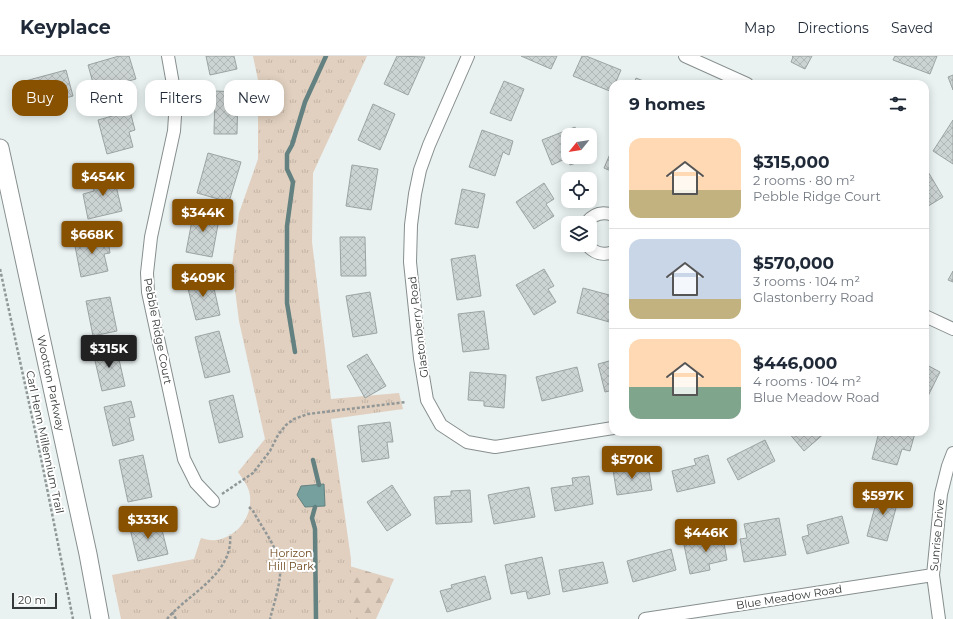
<!DOCTYPE html>
<meta charset="utf-8">
<style>
:root{--surface:#fff;--page:#f2f2f3;--text:#1f2937;--muted:#747a83;--line:#e0e1e3;--accent:#875100}
body{margin:0;font-family:Montserrat,sans-serif;background:var(--page);color:var(--text);height:100vh;display:flex;flex-direction:column;font-size:15px;white-space:nowrap}
*{box-sizing:border-box;margin:0}
p{font-size:13px;color:var(--muted)}
.icon{flex:none;width:22px;height:22px;fill:none;stroke:currentColor;stroke-width:2;stroke-linecap:round;stroke-linejoin:round}
.map{position:relative;flex:1;overflow:hidden}
.sheet{position:absolute;left:609px;top:24px;width:320px;height:356px;display:flex;flex-direction:column;background:var(--surface);border-radius:12px;box-shadow:0 2px 10px #0003}
.sheet>*{flex:none}
.top-card{position:absolute;left:12px;top:24px;width:380px;height:36px;display:flex;gap:8px}
.needle{width:26px;rotate:240deg}
.tools{position:absolute;left:561px;top:72px;display:grid;gap:8px}
.tools a{display:grid;place-items:center;width:36px;height:36px;border-radius:8px;background:var(--surface);box-shadow:0 2px 10px #0003;font-size:20px}
.scale{position:absolute;left:12px;bottom:10px;width:45px;box-sizing:border-box;padding-left:4px;border:2px solid #363939;border-top:0;font-size:11px;line-height:14px;white-space:nowrap;color:#363939;-webkit-text-stroke:3px #fff;paint-order:stroke}
.price{position:absolute;translate:-50% -34px;padding:0 9px;border-radius:4px;background:var(--accent);color:#fff;font-size:13px;line-height:26px;filter:drop-shadow(0 1px 2px #0008)}
.price::after{content:'';position:absolute;left:50%;top:24px;width:12px;height:9px;margin-left:-6px;background:inherit;clip-path:polygon(0 0,100% 0,50% 100%)}
.price.selected{background:#222;color:#fff}
ul{padding:0;list-style:none}
li{display:flex;align-items:center;gap:12px;height:100px;padding:0 20px}
li+li{border-top:1px solid var(--line)}
li span{display:grid;place-items:center;flex:none;width:112px;height:80px;border-radius:12px;color:#555}
li>.icon{margin-inline-start:auto}
span .icon{width:48px;height:48px;fill:#fffc;stroke-width:1}
li b{font-size:17px}
h2{display:flex;justify-content:space-between;align-items:center;height:48px;padding:0 20px;font-size:17px}
.chip{padding:0 14px;border-radius:12px;background:var(--surface);box-shadow:0 2px 10px #0003;font-size:14px;line-height:36px}
.chip.selected{background:var(--accent);color:#fff}
header{display:flex;align-items:center;gap:24px;box-sizing:border-box;height:56px;padding:0 20px;background:var(--surface);border-bottom:1px solid var(--line)}
header strong{font-size:19px}
nav{display:flex;gap:22px;margin-inline-start:auto;font-size:14px}
.map>svg:first-child{display:block}
.forest{fill:url(#forest-firs)}
.park{fill:url(#park-tufts)}
.water{fill:#75a09e;stroke:#628180}
.lines{fill:none;stroke-linecap:round;stroke-linejoin:round}
.stream{stroke:#628180;stroke-width:4.5}
.building{fill:url(#building-cross-hatch);stroke:#9ca3a3}
.minor-casing{stroke:#878f8e;stroke-width:14}
.secondary-casing{stroke:#878f8e;stroke-width:19}
.path{stroke:#919797;stroke-width:2.5;stroke-dasharray:3 2;stroke-linecap:butt}
.minor{stroke:#fff;stroke-width:12}
.secondary{stroke:#fff;stroke-width:17}
.labels{text-anchor:middle;stroke-width:4;stroke-linejoin:round;paint-order:stroke}
.street-label{font-size:11px;fill:#363939;stroke:#fff}
.park-label{font-size:11px;fill:#704a20;stroke:#fff}
</style>
<header>
<strong>Keyplace</strong>
<nav><a>Map</a><a>Directions</a><a>Saved</a></nav>
</header>
<div class="map">
<svg width="953" height="563" viewBox="0 0 953 563">
<defs>
<pattern id="forest-firs" width="22" height="20" patternUnits="userSpaceOnUse"><rect width="22" height="20" fill="#e1d0bf"/><path d="M5 1l3.5 6h-7zM16 11l3.5 6h-7z" fill="#c2b3a5"/></pattern>
<pattern id="park-tufts" width="24" height="20" patternUnits="userSpaceOnUse"><rect width="24" height="20" fill="#e1d0bf"/><path d="M3 7l-1-3M5 7V3M7 7l1-3M15 17l-1-3M17 17v-4M19 17l1-3" fill="none" stroke="#c2b3a5"/></pattern>
<pattern id="building-cross-hatch" width="8" height="8" patternUnits="userSpaceOnUse"><rect width="8" height="8" fill="#ccd4d3"/><path d="M0 0l8 8M0 8l8-8" fill="none" stroke="#b0b7b6"/></pattern>
</defs>
<rect width="100%" height="100%" fill="#e9f1f1"/>
<path class="forest" d="M339,507L394,523L376,563H293Z"/>
<path class="park" d="M253,0H367L313,117L312,186L331,343L399,337L403,353L331,363L351,503V563H121L112,519L194,503L201,482C205,483 211,485 216,484C239,481 255,457 249,435C247,428 242,422 238,416L265,383L239,265L232,210L239,157L258,103V24Z"/>
<path class="water" d="M324,428L325,450L305,451L297,439L301,430Z"/>
<g class="lines">
<path class="stream" d="M295,296L287,247V170L293,126L287,113V98L292,89L305,46L326,0
M313,404L319,429
M315,451L312,462L315,473L316,563"/>
</g>
<path class="building" d="M119,0H129L136,23L95,34L88,9Z
M206,0H234L237,13L210,19Z
M397,0L425,1L408,39L384,28Z
M521,0H557L551,13Z
M582,0H586L621,14L615,28H613L612,36L573,20Z
M792,0H812L805,13L791,6L793,1Z
M895,0H937L930,18L893,4Z
M66,14L73,40L32,51L25,25Z
M953,19V34L948,21Z
M636,22L651,28H634Z
M504,25L524,33L511,65L490,57Z
M215,35L238,36L237,78H214Z
M373,48L395,58L380,94L358,84Z
M130,55L135,74L129,76L133,91L107,98L98,64Z
M953,64V108L933,95Z
M575,71L578,79H568V101H587L588,103L570,109L567,102L552,109L542,84Z
M482,74L513,85L509,99L503,96L495,120L469,111Z
M613,91V116L604,112Z
M208,97L241,106L229,146L197,137Z
M352,109L378,113L371,154L346,150Z
M927,114L943,141L925,152V116Z
M113,117L122,155L88,163L83,138L94,135L91,122Z
M544,127L554,143L546,148L554,160L534,173L516,146Z
M462,133L485,138L478,172L455,168Z
M194,154L220,158L212,201L186,196Z
M107,179L110,197L104,198L108,215L81,221L74,185Z
M340,181H365L366,220H341Z
M475,199L481,240L457,244L451,203Z
M544,213L554,230L548,233L556,246L534,259L516,229Z
M953,215V226L948,224Z
M211,219L220,259L196,264L186,225Z
M583,232L613,240V267L577,257Z
M370,236L377,277L353,281L346,240Z
M110,241L117,275L93,280L86,245Z
M484,255L489,293L463,296L458,258Z
M219,275L230,316L205,322L195,281Z
M116,290L125,330L102,335L93,296Z
M367,298L386,330L365,342L347,310Z
M613,304V334L605,336L598,308Z
M925,308L940,316L925,346Z
M577,311L583,335L542,345L536,321Z
M470,316L506,319L504,352L484,350V345L468,344Z
M233,339L243,381L219,387L209,345Z
M131,345L135,361L129,362L134,384L113,390L104,351Z
M390,366L393,386H387L389,402L362,406L358,370Z
M788,376H826L804,395Z
M879,376H909L915,377L910,395L902,393L897,409L872,403Z
M765,384L775,405L738,424L727,403Z
M143,399L152,441L128,446L119,404Z
M708,399L715,427L677,436L672,415L696,409L694,403Z
M648,409L652,434L617,439L613,414Z
M589,420L593,448L555,455L551,432L573,429L572,422Z
M392,429L411,459L387,475L367,446Z
M529,431L535,461L494,468L488,439Z
M470,434L472,466L436,468L434,441L451,440V435Z
M879,436L899,441L887,485L867,480Z
M842,460L849,487L807,498L802,481L809,479L807,469Z
M159,462L168,498L138,505L129,469Z
M779,462L786,499L744,506L740,483L747,482L744,468Z
M722,476L727,504L709,508L710,514L690,518L684,489L704,486L703,480Z
M671,493L676,514L633,526L627,505Z
M542,501L550,538L528,543L526,535L511,538L505,509Z
M603,506L608,527L563,536L559,514Z
M485,520L491,543L447,556L440,535L452,532L451,529Z"/>
<g class="lines">
<g class="minor-casing">
<path id="minor" d="M168,0L176,45L174,75L151,181L147,217L148,236L184,403L196,427L213,445
M468,0L429,89L420,114L415,138L411,169L410,206L420,302L427,344L441,369L467,386L495,391L613,372
M685,0L747,28
M586,167C593,158 602,155 613,159
M587,189C594,197 603,200 613,196
M925,260L953,273
M645,563L933,519
M939,563L933,519L941,438L948,410L953,397"/>
</g>
<g class="secondary-casing">
<path id="secondary" d="M0,92L88,498L100,563"/>
</g>
<path class="path" d="M0,213L41,402L73,563
M222,438L253,417L270,395L278,379L286,369L294,363L308,358L406,346
M249,451L253,455C260,468 279,495 280,508C282,524 274,547 270,563
M172,556L176,563
M167,563C189,537 234,518 230,478"/>
<use href="#minor" class="minor"/>
<use href="#secondary" class="secondary"/>
</g>
<g class="labels">
<g class="street-label">
<text transform="translate(418 271) rotate(-97)" y="4">Glastonberry Road</text>
<text transform="translate(158 275) rotate(79)" y="4">Pebble Ridge Court</text>
<text transform="translate(51 327) rotate(78)" y="4">Wootton Parkway</text>
<text transform="translate(45 386) rotate(78)" y="4">Carl Henn Millennium Trail</text>
<text transform="translate(937 479) rotate(-85)" y="4">Sunrise Drive</text>
<text transform="translate(789 541) rotate(-9)" y="4">Blue Meadow Road</text>
</g>
<g class="park-label">
<text x="291" y="501">Horizon<tspan x="291" dy="13">Hill Park</tspan></text>
</g>
</g>
</svg>
<div class="tools">
<a><svg class="needle" viewBox="-14 -14 28 28"><path d="M0-13l5 13h-10z" fill="#e53935"/><path d="M0 13l5-13h-10z" fill="#747a83"/></svg></a>
<a><svg class="icon" aria-label="locate" viewBox="0 0 24 24"><circle cx="12" cy="12" r="6"/><path d="M12 2v4M12 18v4M2 12h4M18 12h4"/></svg></a>
<a><svg class="icon" aria-label="layers" viewBox="0 0 24 24"><path d="M12 4l9 5-9 5-9-5zM3 14l9 5 9-5"/></svg></a>
</div>
<div class="scale">20 m</div>
<b class="price" style="left:103px;top:141px">$454K</b>
<b class="price" style="left:203px;top:177px">$344K</b>
<b class="price" style="left:92px;top:199px">$668K</b>
<b class="price" style="left:203px;top:242px">$409K</b>
<b class="price selected" style="left:109px;top:313px">$315K</b>
<b class="price" style="left:632px;top:424px">$570K</b>
<b class="price" style="left:883px;top:460px">$597K</b>
<b class="price" style="left:148px;top:484px">$333K</b>
<b class="price" style="left:706px;top:497px">$446K</b>
<div class="top-card">
<a class="chip selected">Buy</a>
<a class="chip">Rent</a>
<a class="chip">Filters</a>
<a class="chip">New</a>
</div>
<section class="sheet">
<h2>9 homes<svg class="icon" aria-label="filters" viewBox="0 0 24 24"><path d="M4 7h16M4 17h16"/><circle cx="9" cy="7" r="2"/><circle cx="15" cy="17" r="2"/></svg></h2>
<ul>
<li><span style="background:linear-gradient(#ffd9b3 65%,#c2b280 0)"><svg class="icon" aria-label="home" viewBox="0 0 24 24"><path d="M3 11l9-7 9 7M6 9v11h12V9"/></svg></span><div><b>$315,000</b><p>2 rooms · 80 m²</p><p>Pebble Ridge Court</p></div></li>
<li><span style="background:linear-gradient(#c9d6e8 75%,#c2b280 0)"><svg class="icon" aria-label="home" viewBox="0 0 24 24"><path d="M3 11l9-7 9 7M6 9v11h12V9"/></svg></span><div><b>$570,000</b><p>3 rooms · 104 m²</p><p>Glastonberry Road</p></div></li>
<li><span style="background:linear-gradient(#ffd9b3 60%,#7fa58c 0)"><svg class="icon" aria-label="home" viewBox="0 0 24 24"><path d="M3 11l9-7 9 7M6 9v11h12V9"/></svg></span><div><b>$446,000</b><p>4 rooms · 104 m²</p><p>Blue Meadow Road</p></div></li>
</ul>
</section>
</div>
